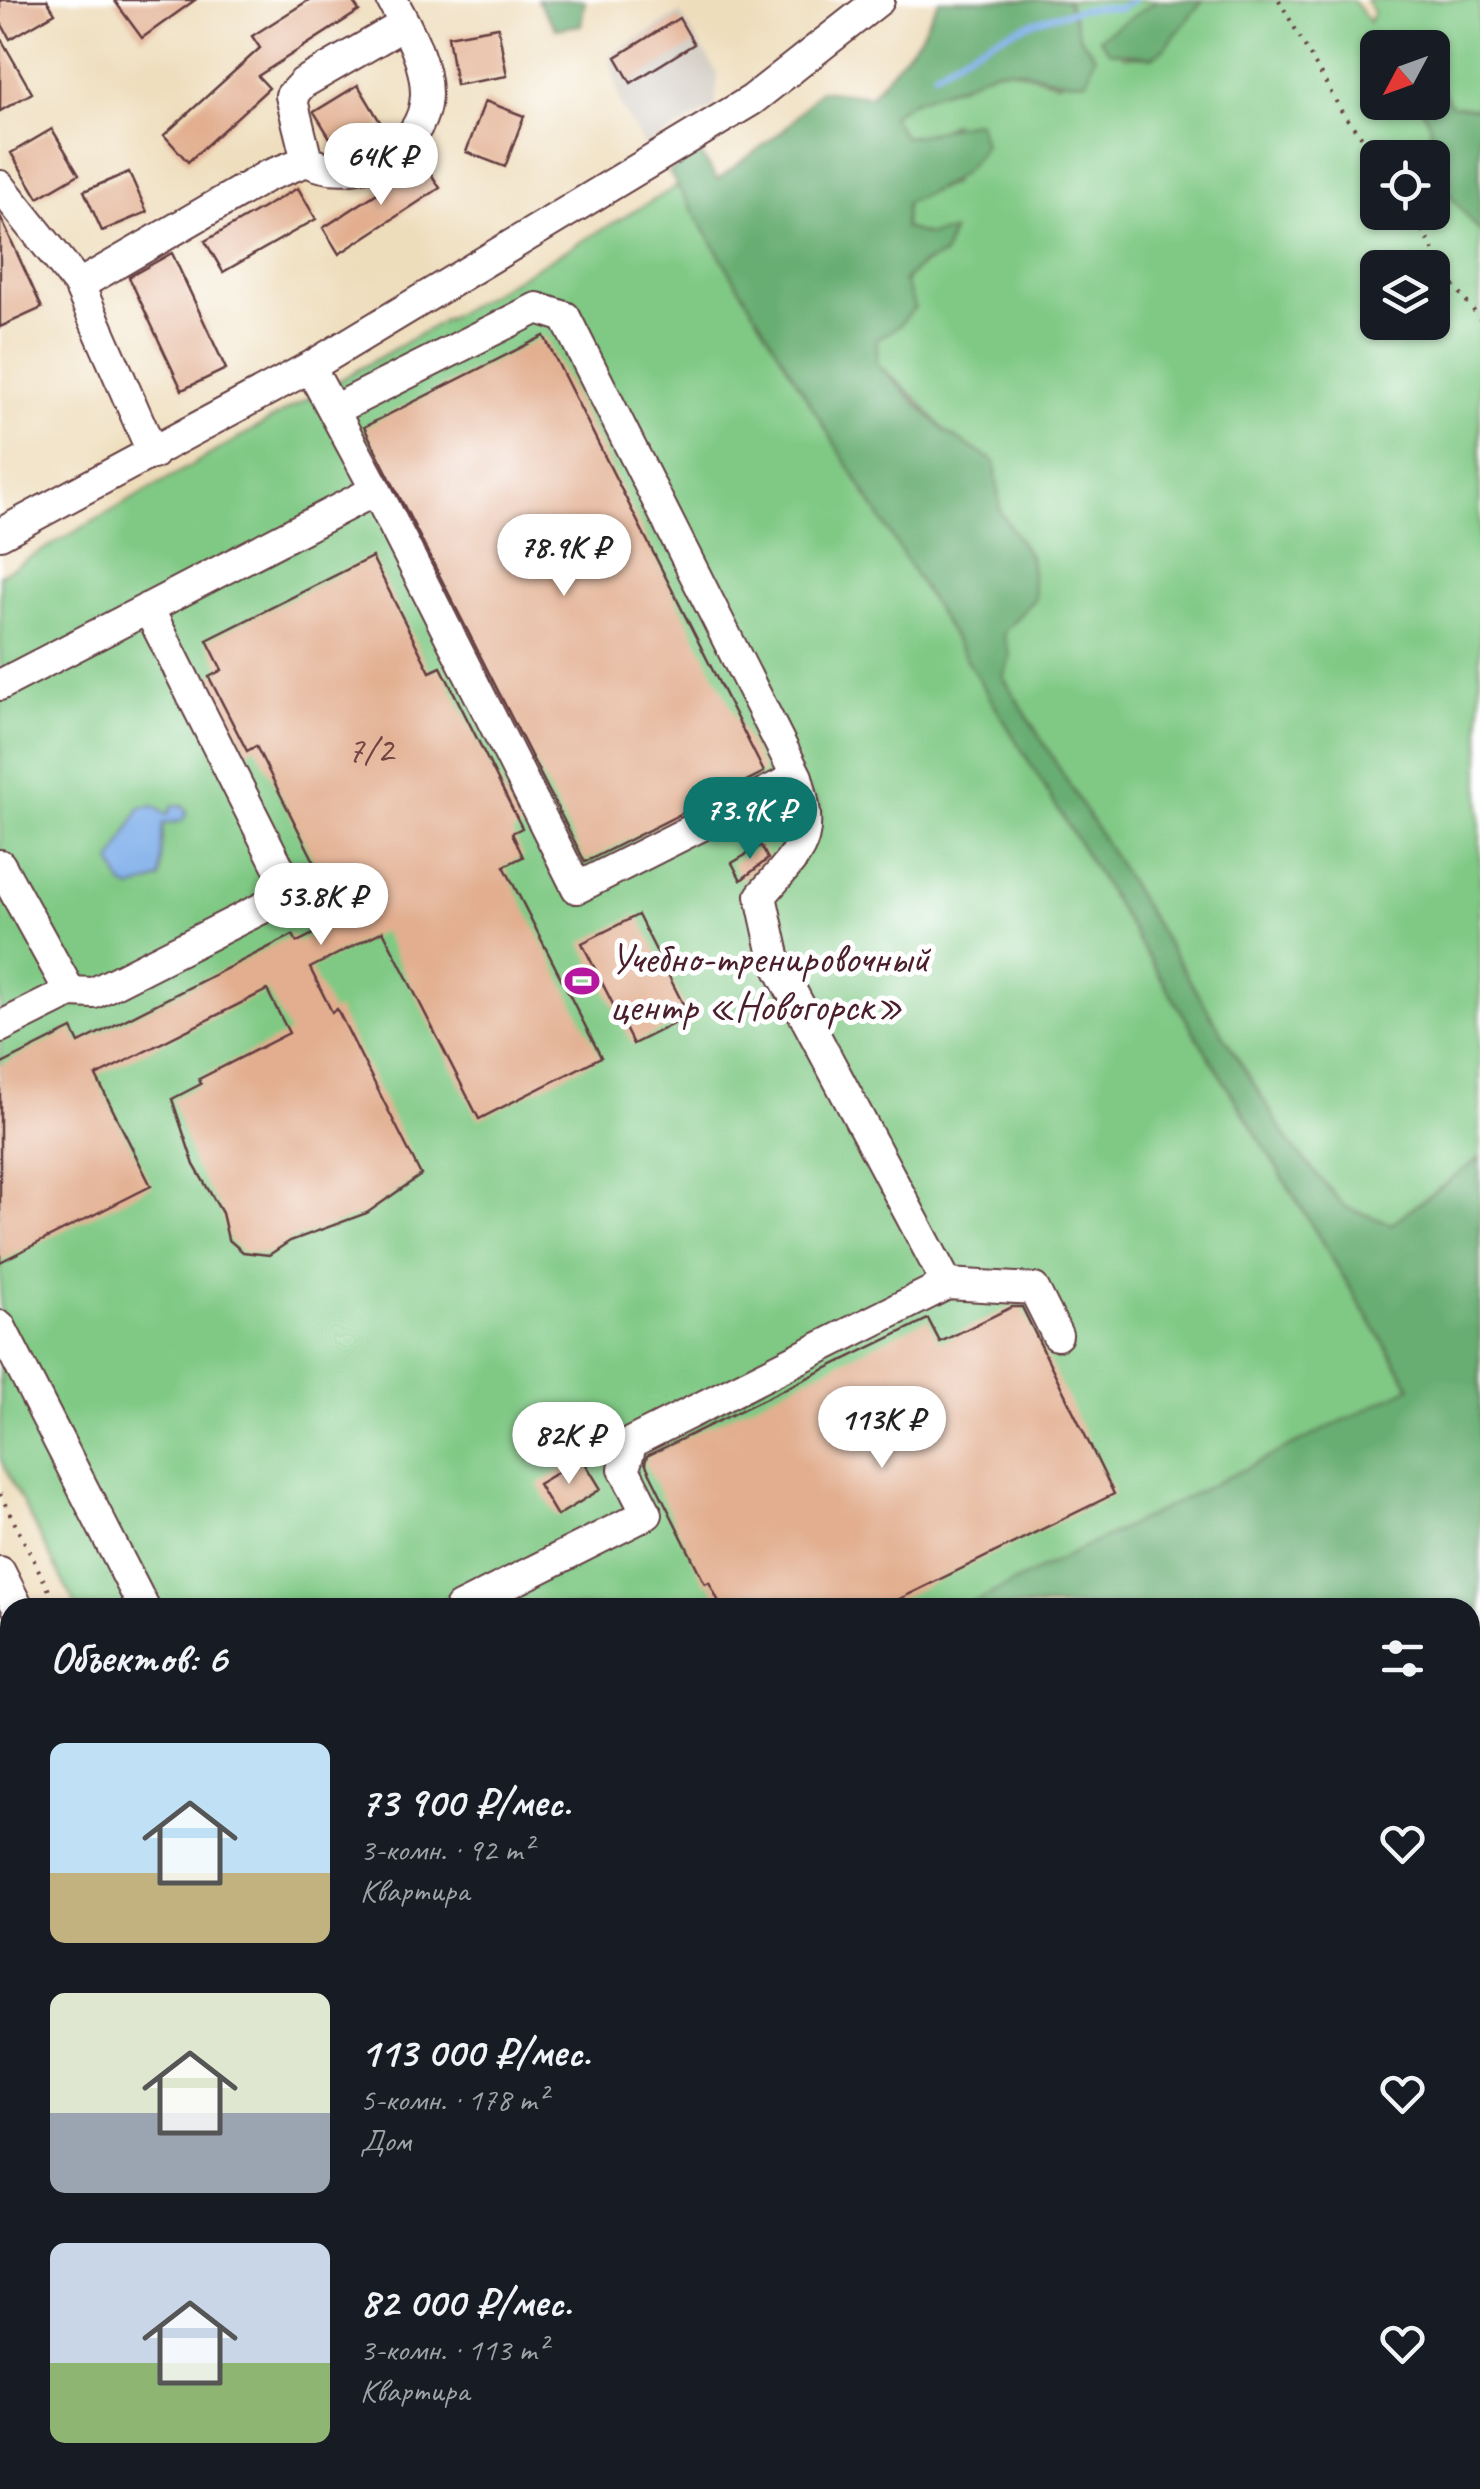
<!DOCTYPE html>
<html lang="ru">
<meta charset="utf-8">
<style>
:root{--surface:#171b24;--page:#20242c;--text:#f1f3f6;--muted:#9ea1a6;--accent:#0f766e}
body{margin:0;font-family:Caveat,sans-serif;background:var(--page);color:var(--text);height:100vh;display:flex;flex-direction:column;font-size:38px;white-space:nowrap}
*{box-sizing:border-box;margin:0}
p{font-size:32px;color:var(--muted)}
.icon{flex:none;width:55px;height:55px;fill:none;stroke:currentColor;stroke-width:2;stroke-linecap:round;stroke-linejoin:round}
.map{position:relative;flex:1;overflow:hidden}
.details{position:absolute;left:0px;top:1598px;width:1480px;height:892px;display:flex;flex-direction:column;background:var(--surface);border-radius:30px 30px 0 0;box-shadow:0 2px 8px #0004}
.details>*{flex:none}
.needle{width:65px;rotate:229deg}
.tools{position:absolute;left:1360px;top:30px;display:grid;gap:20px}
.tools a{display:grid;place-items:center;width:90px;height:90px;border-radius:15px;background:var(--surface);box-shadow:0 2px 8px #0004;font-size:50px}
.price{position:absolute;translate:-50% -85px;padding:0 22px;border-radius:35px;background:#fff;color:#222;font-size:32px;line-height:65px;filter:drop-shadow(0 2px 5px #0008)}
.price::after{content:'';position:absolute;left:50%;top:60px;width:30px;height:22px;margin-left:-15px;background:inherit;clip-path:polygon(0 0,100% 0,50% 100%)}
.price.on{background:var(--accent);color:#fff}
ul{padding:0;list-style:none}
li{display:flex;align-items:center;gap:30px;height:250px;padding:0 50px}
li span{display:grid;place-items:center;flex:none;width:280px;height:200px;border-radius:15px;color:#555}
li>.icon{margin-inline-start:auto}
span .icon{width:120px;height:120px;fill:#fffc;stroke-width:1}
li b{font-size:42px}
h2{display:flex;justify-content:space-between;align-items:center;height:120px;padding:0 50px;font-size:42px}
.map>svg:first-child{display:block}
.built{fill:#e0ceb1}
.industrial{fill:#cac3b8}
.green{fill:#80c985;stroke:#657458;stroke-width:2.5;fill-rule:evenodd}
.forest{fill:#68ad72;stroke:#59664e;stroke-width:2.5}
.water{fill:#7fafea;stroke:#64678a;stroke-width:2.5}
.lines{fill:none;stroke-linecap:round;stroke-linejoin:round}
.stream{stroke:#7fafea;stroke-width:6}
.building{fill:#e2ae8f}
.minor-casing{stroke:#633c41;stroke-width:34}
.path{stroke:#633c41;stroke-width:4;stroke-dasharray:2.5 8;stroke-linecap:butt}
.minor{stroke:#fff;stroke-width:30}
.labels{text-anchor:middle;stroke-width:10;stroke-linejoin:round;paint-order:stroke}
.number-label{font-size:38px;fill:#704344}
.poi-label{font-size:42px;fill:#4a1f2b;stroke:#fff;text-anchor:start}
</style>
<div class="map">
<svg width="1480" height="2489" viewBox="0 0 1480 2489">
<rect width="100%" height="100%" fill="#fff"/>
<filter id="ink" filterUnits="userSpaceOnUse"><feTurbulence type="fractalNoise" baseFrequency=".01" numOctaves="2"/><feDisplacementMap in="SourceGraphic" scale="20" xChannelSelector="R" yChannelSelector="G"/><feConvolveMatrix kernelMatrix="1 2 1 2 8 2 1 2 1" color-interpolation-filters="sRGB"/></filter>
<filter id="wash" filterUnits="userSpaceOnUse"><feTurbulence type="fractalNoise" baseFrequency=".0048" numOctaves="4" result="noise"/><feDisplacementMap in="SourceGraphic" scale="40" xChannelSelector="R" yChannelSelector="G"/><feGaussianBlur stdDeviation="2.25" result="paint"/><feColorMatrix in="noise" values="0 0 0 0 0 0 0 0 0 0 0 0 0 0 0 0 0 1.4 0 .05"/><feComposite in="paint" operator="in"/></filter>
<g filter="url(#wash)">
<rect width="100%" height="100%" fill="#edb"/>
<path class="built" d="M10,1846V2233L0,2238V1851Z"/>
<path class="industrial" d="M680,13L718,74L715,107L645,147L621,107L610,55Z"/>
<path class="green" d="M1067,0H1158L1112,31L1123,56L1152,57L1164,49L1203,0H1353L1369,22L1374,12L1366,0H1480L1477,110L1451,106L1433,72L1432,48H1378V102L1418,103L1434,131L1431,157L1378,158V212H1432L1433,161L1440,179L1480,232V1158L1391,1224L1345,1207L1291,1145L1003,677L1010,657L1003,633L1030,557L1000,511L994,462L946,432L917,399L877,364L876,339L899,326C903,284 901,270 944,255L952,232L928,235L903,228L906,202L953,183V123L930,136L903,137L891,116L912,98L962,85L984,72L1010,69L1059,83L1095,56L1080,37ZM1378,268H1432V322H1378Z
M678,186L1411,1388L964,1607H76L0,1459V575Z
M477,2480H938L942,2489H481Z"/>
<path class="forest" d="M537,0H585L581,25L556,29Z
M939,0H1067L1080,37L1095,56L1087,80C1048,84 1038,70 1008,69C990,68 979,78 963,84C936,95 915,95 891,116L904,137C931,136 951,123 978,122L984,145C965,180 941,187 906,203L904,228L928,235L952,231L944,255L921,264L904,281L915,307L899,326L877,339V364L946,432L995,462L1000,511L1030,557L1035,598L1003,633L1010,657L1003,677L1291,1145L1345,1207L1391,1224L1480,1158V2489H942L938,2480H1470V1608L964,1607L1411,1387L669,172L700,153L717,180L785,129L820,90L870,96L919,38Z
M1158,0H1203L1164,49L1152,57L1109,51L1099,38Z
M1433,72L1451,105L1480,109V232C1464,212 1443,190 1435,167C1425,140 1441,136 1418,103L1432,102Z"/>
<path class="water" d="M173,805L183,806L187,812L182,821L163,824L160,879L131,889L122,884L112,862L140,808L154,806L167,815Z"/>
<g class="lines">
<path class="stream" d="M935,73C977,43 1067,0 1119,9L1133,0"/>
</g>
<g id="blocks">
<path class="building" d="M0,0H47L55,13L10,39L0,21Z
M114,0H195L142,38Z
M309,0H352L359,11L258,76L269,88L188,162L164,135L260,48L252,36Z
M679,18L694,44L631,83L616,57Z
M498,27L507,76L456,85L448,36Z
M0,37L32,93L0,111Z
M358,85L382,125L337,149L314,112Z
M485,101L524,116L505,167L466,152Z
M52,129L79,174L38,198L11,153Z
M424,163L440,188L339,254L323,228Z
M129,172L147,212L102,231L84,191Z
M298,188L316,219L223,272L205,241Z
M0,216L42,308L0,327Z
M172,253L226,369L182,390L129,277Z
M544,336L764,772L585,862L364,427Z
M372,557L430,672L441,667L522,828L512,833L523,857L504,866L601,1057L479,1119L383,931L310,968L332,1012L337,1009L421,1175L367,1213L290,1241L269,1255L243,1252L228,1239L222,1213L194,1165L172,1099L201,1084L199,1079L289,1033L267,990L96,1076L151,1186L0,1262V1065L72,1029L79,1043L293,935L297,942L343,919L256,746L247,751L209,677L222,670L207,640Z
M761,846L768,859L741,880L732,863Z
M638,915L689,1016L633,1044L582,943Z
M1012,1307H1022L1114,1494L881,1608H722L709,1582L705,1584L645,1463L647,1456L928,1319L940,1342Z
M582,1458L601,1489L557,1516L538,1484Z"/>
</g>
</g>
<g filter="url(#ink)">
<use href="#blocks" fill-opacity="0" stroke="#633c41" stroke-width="2.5"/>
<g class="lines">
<g class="minor-casing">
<path id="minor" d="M307,161L291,96L303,83L405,24
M0,186L79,285L153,454
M79,285L267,176L307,161C355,185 425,151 426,94C426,60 407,28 392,0
M334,410L537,308L565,317L797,777L577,888L376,490
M0,534L310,367L752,100L879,0
M0,685L376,490L310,367
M797,777C816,843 802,847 761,896L775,960L947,1284
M0,865L70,992
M0,1027L70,992L94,993L278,900L285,880L148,608
M0,1326L144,1608
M0,1572L18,1608
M460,1608L647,1514L624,1469L632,1442L947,1284L1034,1289L1057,1335
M0,1702L10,1703
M0,1835L10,1830
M0,1971L10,1966
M0,2064L10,2059
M0,2212L10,2207
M0,2292L10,2287
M140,2480L152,2487L168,2480
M454,2480L459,2489
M497,2480L502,2489
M345,2489L360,2480"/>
</g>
<path class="path" d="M1279,0L1343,114L1379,158
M1412,212L1452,283L1480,319
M0,1494L58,1608
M0,2390L10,2385
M29,2489L37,2480"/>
<use href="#minor" class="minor"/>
</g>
</g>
<defs>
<g id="stadium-bare" transform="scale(2.7)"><path d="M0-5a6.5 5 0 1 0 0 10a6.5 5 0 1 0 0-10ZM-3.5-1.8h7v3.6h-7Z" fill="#b5179e" stroke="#fff" stroke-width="2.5" paint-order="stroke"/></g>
</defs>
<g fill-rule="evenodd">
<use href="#stadium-bare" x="582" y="981"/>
</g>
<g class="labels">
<g class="number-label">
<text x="370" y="762">7/2</text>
</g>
<g class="poi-label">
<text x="610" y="972">Учебно-тренировочный<tspan x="610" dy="48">центр «Новогорск»</tspan></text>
</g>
</g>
</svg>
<div class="tools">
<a><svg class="needle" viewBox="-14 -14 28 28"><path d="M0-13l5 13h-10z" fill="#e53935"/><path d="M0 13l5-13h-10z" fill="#9ea1a6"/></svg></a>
<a><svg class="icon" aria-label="locate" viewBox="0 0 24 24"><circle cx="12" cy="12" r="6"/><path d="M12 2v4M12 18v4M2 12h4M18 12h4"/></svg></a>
<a><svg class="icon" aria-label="layers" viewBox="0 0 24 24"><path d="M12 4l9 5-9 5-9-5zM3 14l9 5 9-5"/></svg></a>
</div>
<b class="price" style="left:381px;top:208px">64K ₽</b>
<b class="price" style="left:564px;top:599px">78.9K ₽</b>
<b class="price on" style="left:750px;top:862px">73.9K ₽</b>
<b class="price" style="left:321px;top:948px">53.8K ₽</b>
<b class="price" style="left:882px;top:1471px">113K ₽</b>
<b class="price" style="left:569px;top:1487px">82K ₽</b>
<section class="details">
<h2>Объектов: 6<svg class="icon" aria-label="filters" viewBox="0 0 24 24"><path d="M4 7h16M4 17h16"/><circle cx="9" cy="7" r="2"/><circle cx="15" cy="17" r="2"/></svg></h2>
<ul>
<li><span style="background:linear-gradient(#bfe0f5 65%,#c2b280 0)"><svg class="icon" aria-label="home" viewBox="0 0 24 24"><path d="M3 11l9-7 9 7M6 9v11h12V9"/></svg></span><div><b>73 900 ₽/мес.</b><p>3-комн. · 92 m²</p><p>Квартира</p></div><svg class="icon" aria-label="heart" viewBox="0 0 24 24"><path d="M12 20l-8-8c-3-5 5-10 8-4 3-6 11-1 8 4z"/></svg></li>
<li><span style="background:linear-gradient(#dfe7d0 60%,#9aa5b1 0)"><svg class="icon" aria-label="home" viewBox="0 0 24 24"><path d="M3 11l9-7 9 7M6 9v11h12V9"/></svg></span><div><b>113 000 ₽/мес.</b><p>5-комн. · 178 m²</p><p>Дом</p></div><svg class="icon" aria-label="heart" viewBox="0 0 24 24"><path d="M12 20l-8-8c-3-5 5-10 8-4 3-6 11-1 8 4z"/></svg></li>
<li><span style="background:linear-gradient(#c9d6e8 60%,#8fb573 0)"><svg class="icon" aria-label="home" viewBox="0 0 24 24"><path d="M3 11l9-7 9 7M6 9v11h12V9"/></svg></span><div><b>82 000 ₽/мес.</b><p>3-комн. · 113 m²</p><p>Квартира</p></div><svg class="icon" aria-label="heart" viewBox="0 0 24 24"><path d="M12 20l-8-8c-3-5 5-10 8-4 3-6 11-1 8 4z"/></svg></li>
</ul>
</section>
</div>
